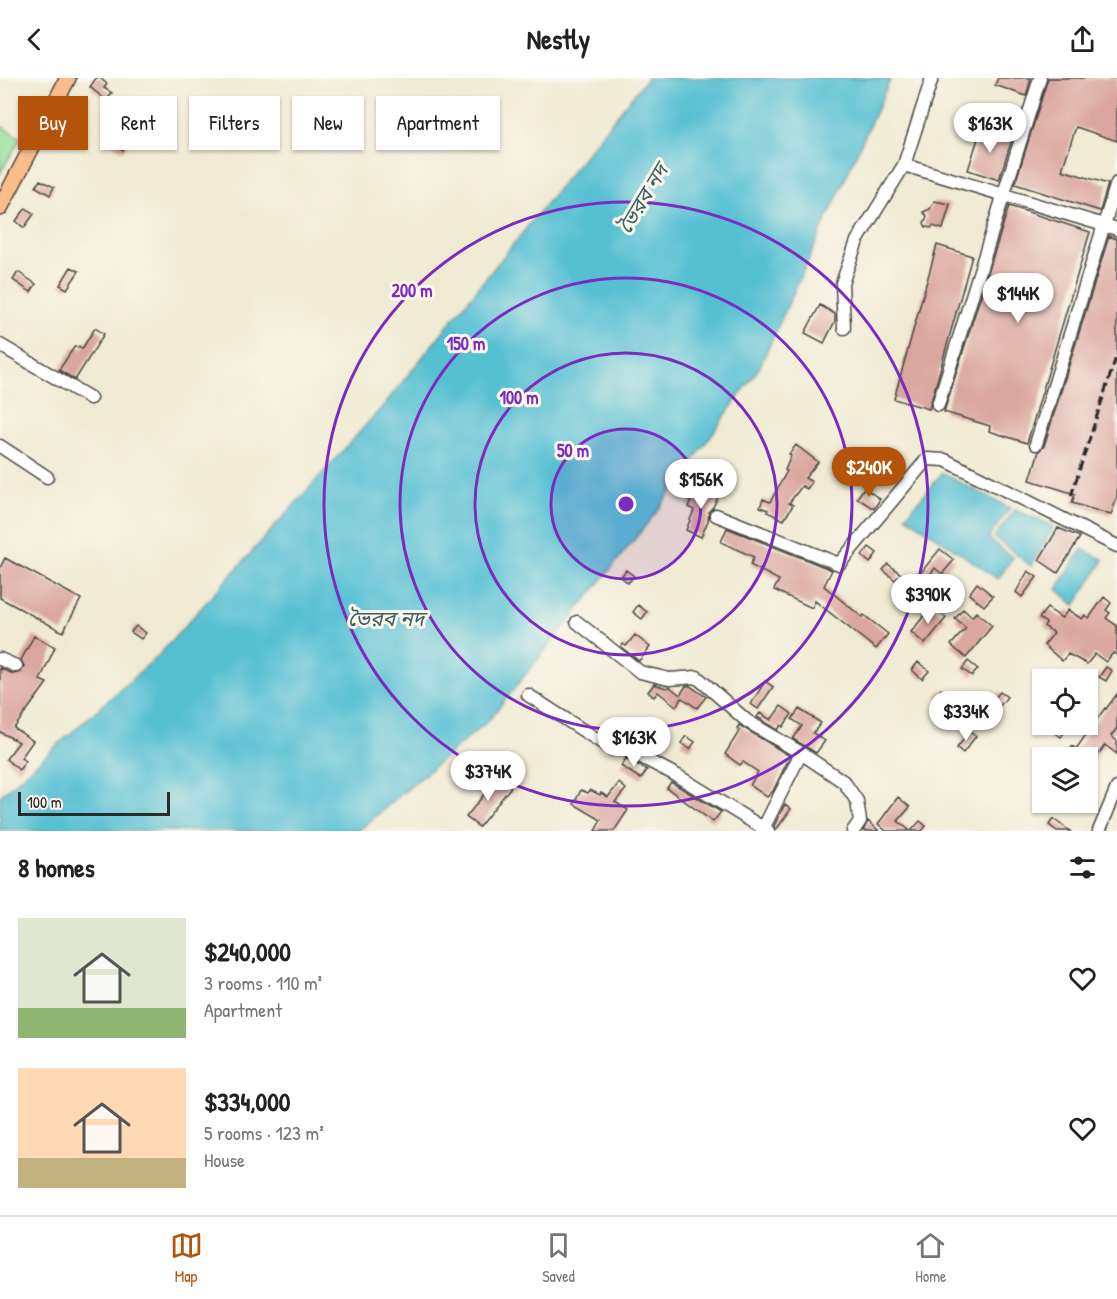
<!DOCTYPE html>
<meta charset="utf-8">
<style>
:root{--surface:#fff;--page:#f6f6f6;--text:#222;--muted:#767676;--line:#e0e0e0;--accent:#b45309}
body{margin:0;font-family:"Patrick Hand","Noto Sans Bengali",sans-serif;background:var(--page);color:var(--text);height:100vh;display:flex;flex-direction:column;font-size:22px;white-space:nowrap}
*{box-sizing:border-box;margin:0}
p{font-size:20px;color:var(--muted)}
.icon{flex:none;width:33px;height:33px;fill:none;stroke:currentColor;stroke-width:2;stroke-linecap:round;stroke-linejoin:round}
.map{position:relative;height:753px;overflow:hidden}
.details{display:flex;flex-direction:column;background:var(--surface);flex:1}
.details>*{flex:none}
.guide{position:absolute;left:18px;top:18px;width:600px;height:54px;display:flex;gap:12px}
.controls{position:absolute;left:1032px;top:591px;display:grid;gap:12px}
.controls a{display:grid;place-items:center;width:66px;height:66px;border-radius:0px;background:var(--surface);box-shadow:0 2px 4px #0004;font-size:30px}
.scale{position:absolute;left:18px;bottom:15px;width:152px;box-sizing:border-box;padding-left:6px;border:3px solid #2b2b2b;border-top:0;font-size:16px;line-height:21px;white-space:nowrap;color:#2b2b2b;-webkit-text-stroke:4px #fbf7ec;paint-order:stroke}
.price{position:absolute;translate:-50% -51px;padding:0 14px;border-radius:21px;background:#fff;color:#222;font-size:20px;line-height:39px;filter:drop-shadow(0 2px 3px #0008)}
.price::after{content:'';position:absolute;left:50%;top:36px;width:18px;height:14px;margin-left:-9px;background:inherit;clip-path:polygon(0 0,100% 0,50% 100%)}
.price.on{background:var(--accent);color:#fff}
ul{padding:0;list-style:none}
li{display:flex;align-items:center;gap:18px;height:150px;padding:0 18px}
li span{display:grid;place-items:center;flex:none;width:168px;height:120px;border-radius:0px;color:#555}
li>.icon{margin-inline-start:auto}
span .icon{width:72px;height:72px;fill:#fffc;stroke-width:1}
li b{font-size:26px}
h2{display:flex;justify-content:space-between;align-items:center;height:72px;padding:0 18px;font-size:26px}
.tag{padding:0 21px;border-radius:0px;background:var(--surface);box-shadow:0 2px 4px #0004;font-size:21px;line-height:54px}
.tag.on{background:var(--accent);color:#fff}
header{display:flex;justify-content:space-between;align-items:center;height:78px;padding:0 18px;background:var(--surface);font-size:27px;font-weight:800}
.dock{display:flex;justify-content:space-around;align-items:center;height:84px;border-top:2px solid var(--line);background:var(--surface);font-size:16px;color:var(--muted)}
.dock a{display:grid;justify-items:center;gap:3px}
.dock .on{color:var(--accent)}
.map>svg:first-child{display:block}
.green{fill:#92df9c;stroke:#5e8564;stroke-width:1.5}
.water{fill:#57c0d3;stroke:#41767f;stroke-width:1.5}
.building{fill:#daa69d}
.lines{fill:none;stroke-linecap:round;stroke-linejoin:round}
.minor-casing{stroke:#494844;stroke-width:15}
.major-casing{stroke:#494844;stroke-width:18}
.minor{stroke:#fff;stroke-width:12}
.major{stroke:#fabc8b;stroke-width:15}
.rail{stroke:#2b2b2b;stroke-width:3;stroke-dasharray:9 4.5;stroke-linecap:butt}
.ring{fill:none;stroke:#7b2cbf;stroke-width:3}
.labels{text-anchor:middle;stroke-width:6;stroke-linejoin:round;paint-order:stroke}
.water-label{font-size:21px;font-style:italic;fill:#3a5f66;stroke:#fbf7ec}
.centre{fill:#7b2cbf;stroke:#fbf7ec;stroke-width:3}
.ring-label{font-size:18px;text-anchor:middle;font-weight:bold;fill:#7b2cbf;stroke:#fbf7ec;stroke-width:6;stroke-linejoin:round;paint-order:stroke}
</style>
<header><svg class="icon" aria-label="back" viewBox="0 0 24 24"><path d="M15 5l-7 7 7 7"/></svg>Nestly<svg class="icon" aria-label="share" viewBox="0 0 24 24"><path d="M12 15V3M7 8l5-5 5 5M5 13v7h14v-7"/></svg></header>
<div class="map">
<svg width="1117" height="753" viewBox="0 0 1117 753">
<rect width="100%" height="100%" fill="#fbf7ec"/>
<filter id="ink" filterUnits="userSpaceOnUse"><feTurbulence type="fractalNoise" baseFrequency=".0167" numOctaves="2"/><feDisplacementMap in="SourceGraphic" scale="12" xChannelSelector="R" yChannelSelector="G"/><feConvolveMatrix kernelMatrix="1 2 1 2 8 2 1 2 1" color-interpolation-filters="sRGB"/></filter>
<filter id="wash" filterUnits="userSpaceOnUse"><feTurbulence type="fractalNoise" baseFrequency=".008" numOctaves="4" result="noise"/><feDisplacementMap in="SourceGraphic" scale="24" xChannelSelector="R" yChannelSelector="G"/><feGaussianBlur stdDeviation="1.35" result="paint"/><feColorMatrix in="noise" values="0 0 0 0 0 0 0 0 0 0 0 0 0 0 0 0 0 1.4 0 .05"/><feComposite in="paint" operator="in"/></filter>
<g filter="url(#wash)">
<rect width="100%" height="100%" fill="#f0ead2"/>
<path class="green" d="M0,48L21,60L0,95Z"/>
<path class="water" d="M647,0H891L759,290L658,432L489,642L358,753H0V718L158,578L384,327Z
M942,395L1010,430L988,460L1013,480L998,501L906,438Z
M1015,432L1054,448L1031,488L994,459Z
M1082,471L1104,482L1075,527L1057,511Z"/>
<g id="blocks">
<path class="building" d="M96,0H100L107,6L104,10L112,15L107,23L90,9Z
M998,0H1031L1026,18L995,7Z
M1048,0H1117V63L1076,49L1062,92L1108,106L1100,133L1015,106Z
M67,23L74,27L67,36L62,33Z
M981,51L1012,61L999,102L968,92Z
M107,54L127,67L123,73L103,60Z
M40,102L54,109L50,117L36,109Z
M934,123L950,126L943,151L933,148L931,150L926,149L924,145L927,138L923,134L930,131Z
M1009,128L1090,154L1027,365L989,353L990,348L944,334Z
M26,130L34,136L24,150L16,143Z
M1109,158L1117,161V419L1111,437L1072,425L1075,416L1030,402L1039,373L1044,368Z
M937,167L972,178L929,331L894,321Z
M71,189L79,193L67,211L60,207Z
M18,194L36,206L31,214L13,202Z
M820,227L835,236V243L824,265L805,255Z
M95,250L104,256L75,302L59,292L75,268L77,270L79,268L82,271Z
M796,367L818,384L805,400L812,404L807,411L802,408L789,425L793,427L784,442L767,434L768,432L760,429L763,421L770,424L787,393L785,392L791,378L789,376Z
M878,378L889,386L883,395L871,386Z
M698,408L719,417L713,429L709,433L708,443L701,459L686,452L694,432L688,429Z
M864,410L880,421L874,431L857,420Z
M727,450L832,492L824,508L862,539L864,537L888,556L876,571L815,523L812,530L774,512L779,502L750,487L754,479L721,464Z
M1058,450L1080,459L1058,495L1039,482Z
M869,469L877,475L870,485L862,478Z
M940,471L954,482L942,496L935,490L925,503L918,498Z
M5,480L81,521L63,554L0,520V490Z
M888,486L901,496L895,502L883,492Z
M626,492L634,498L628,505L621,499Z
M1028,493L1037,499L1022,519L1016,514Z
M977,505L993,518L984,528L969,516Z
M951,506L961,514L956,521L946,513Z
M1104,519L1111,525L1106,532L1110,535L1106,540L1117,548V577L1113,575L1106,584L1095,576L1087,586L1068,576L1062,583L1044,567L1054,555L1044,548L1046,545L1039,540L1047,530L1062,540L1068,532L1082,541L1085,537L1089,540Z
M638,527L647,534L642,541L633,534Z
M932,528L946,540L925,566L911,554Z
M963,531L972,539L976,534L992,548L966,580L951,567L966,550L955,541Z
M136,548L146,555L141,561L131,554Z
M635,557L650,569L639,583L621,569L623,566L626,568Z
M34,558L55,569L40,602L47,605L14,650L33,663L21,680L26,683L19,692L6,681L19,664L0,654V590L13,596L21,594L24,588L21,582Z
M968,583L978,591L972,598L962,591Z
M918,584L929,593L922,601L912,592Z
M1106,589L1112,593L1106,603L1099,599Z
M765,603L773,609L758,631L751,626Z
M654,606L666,610L670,609L680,617L686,608H690L706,619L697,630L682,620L676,628L658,614L654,619L648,614Z
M941,611L959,626L954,632L936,618Z
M1000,614L1007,619L995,634L988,628Z
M1117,616V650L1111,658L1117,663V676L1105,667L1091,687L1088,684V680H1064L1072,668L1076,671L1105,630L1106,631Z
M781,628L792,636L783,649L781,647L778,652L757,639L760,635L771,642Z
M799,631L821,645L813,655L825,663L816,675L793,661L802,648L792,641Z
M1056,646L1066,652L1061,659L1052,653Z
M739,647L790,678L773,713L767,719L750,707L758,694L743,684L740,687L725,676L740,652L737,650Z
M646,653L657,661L652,668L641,660Z
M970,653L976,658L963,675L957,670Z
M686,658L695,664L690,671L681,665Z
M626,680L647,692L641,701L621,688Z
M498,699L511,709L479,749L466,739Z
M671,704L721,734L713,744L667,710Z
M619,705L626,711L615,724L628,732L614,753H595L601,742L574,726L581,712L588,715L590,712L600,717L601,715L608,719Z
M898,719L910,729L898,743L910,753H886L878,746Z
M785,726L791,731L776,752L774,748Z
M1053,741L1070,753H1057L1049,747Z
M868,743L879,753H863Z
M920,743L926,748L922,753H911Z"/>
</g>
</g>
<g filter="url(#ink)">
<use href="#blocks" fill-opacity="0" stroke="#494844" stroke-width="1.5"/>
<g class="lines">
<g class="minor-casing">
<path id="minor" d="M904,87L1117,151
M844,250L842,205L857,163L904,87L932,0
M0,267L90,320
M938,327L1040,0
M1036,366L1117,105
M0,368L47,399
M716,437L839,486L927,381L945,382L1117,468
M577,544L640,594L669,601L697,599L747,643L801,675L844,704L857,723L860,743L853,753
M0,581L16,588
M528,617L612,671H626L676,697L768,753
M762,753L801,675
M1099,753L1117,710"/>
</g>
<g class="major-casing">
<path id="major" d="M0,130L68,0"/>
</g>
<use href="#minor" class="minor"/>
<use href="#major" class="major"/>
<path class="rail" d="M1071,418L1117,276"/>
</g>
</g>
<circle cx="626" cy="426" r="75" fill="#7b2cbf" fill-opacity=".12"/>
<g class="ring">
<circle cx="626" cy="426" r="75"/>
<circle cx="626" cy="426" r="151"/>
<circle cx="626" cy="426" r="226"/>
<circle cx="626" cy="426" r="302"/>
</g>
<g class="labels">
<g class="water-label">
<text transform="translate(643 121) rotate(-59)" y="7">ভৈরব নদ</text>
<text x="386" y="548">ভৈরব নদ</text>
</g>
</g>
<circle cx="626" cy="426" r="9" class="centre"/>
<g class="ring-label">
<text x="412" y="219">200 m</text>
<text x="466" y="272">150 m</text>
<text x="519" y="326">100 m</text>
<text x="573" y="379">50 m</text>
</g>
</svg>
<div class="controls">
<a><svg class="icon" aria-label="locate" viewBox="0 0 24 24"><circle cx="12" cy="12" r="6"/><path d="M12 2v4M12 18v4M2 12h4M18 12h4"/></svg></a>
<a><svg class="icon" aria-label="layers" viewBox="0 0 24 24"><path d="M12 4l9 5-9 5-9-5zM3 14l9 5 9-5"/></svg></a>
</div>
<div class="scale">100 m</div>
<b class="price" style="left:990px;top:76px">$163K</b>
<b class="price" style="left:1018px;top:246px">$144K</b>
<b class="price on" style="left:869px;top:420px">$240K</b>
<b class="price" style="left:701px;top:432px">$156K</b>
<b class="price" style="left:928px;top:547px">$390K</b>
<b class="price" style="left:966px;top:664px">$334K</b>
<b class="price" style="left:634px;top:690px">$163K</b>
<b class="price" style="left:488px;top:724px">$374K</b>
<div class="guide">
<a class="tag on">Buy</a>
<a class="tag">Rent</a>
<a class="tag">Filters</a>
<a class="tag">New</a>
<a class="tag">Apartment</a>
</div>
</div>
<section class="details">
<h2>8 homes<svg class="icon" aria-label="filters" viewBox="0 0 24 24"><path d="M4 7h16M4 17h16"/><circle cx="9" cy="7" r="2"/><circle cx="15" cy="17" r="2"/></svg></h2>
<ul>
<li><span style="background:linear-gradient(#dfe7d0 75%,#8fb573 0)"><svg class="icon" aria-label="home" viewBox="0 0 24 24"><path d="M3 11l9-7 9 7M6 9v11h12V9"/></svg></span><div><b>$240,000</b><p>3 rooms · 110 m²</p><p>Apartment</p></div><svg class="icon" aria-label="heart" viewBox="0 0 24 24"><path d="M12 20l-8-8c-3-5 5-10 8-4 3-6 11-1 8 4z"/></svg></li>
<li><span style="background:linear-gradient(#ffd9b3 75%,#c2b280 0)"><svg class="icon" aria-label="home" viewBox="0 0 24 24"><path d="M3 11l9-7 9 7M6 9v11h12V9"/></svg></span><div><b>$334,000</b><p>5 rooms · 123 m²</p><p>House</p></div><svg class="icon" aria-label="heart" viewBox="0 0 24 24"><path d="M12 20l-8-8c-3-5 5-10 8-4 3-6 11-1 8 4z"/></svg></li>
</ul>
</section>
<nav class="dock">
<a class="on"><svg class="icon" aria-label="map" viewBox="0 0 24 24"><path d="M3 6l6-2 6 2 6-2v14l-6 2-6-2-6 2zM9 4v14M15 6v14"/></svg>Map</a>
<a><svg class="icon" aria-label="saved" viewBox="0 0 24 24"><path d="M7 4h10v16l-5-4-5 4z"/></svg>Saved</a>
<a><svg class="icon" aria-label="home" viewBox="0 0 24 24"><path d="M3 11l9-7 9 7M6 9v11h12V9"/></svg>Home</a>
</nav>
